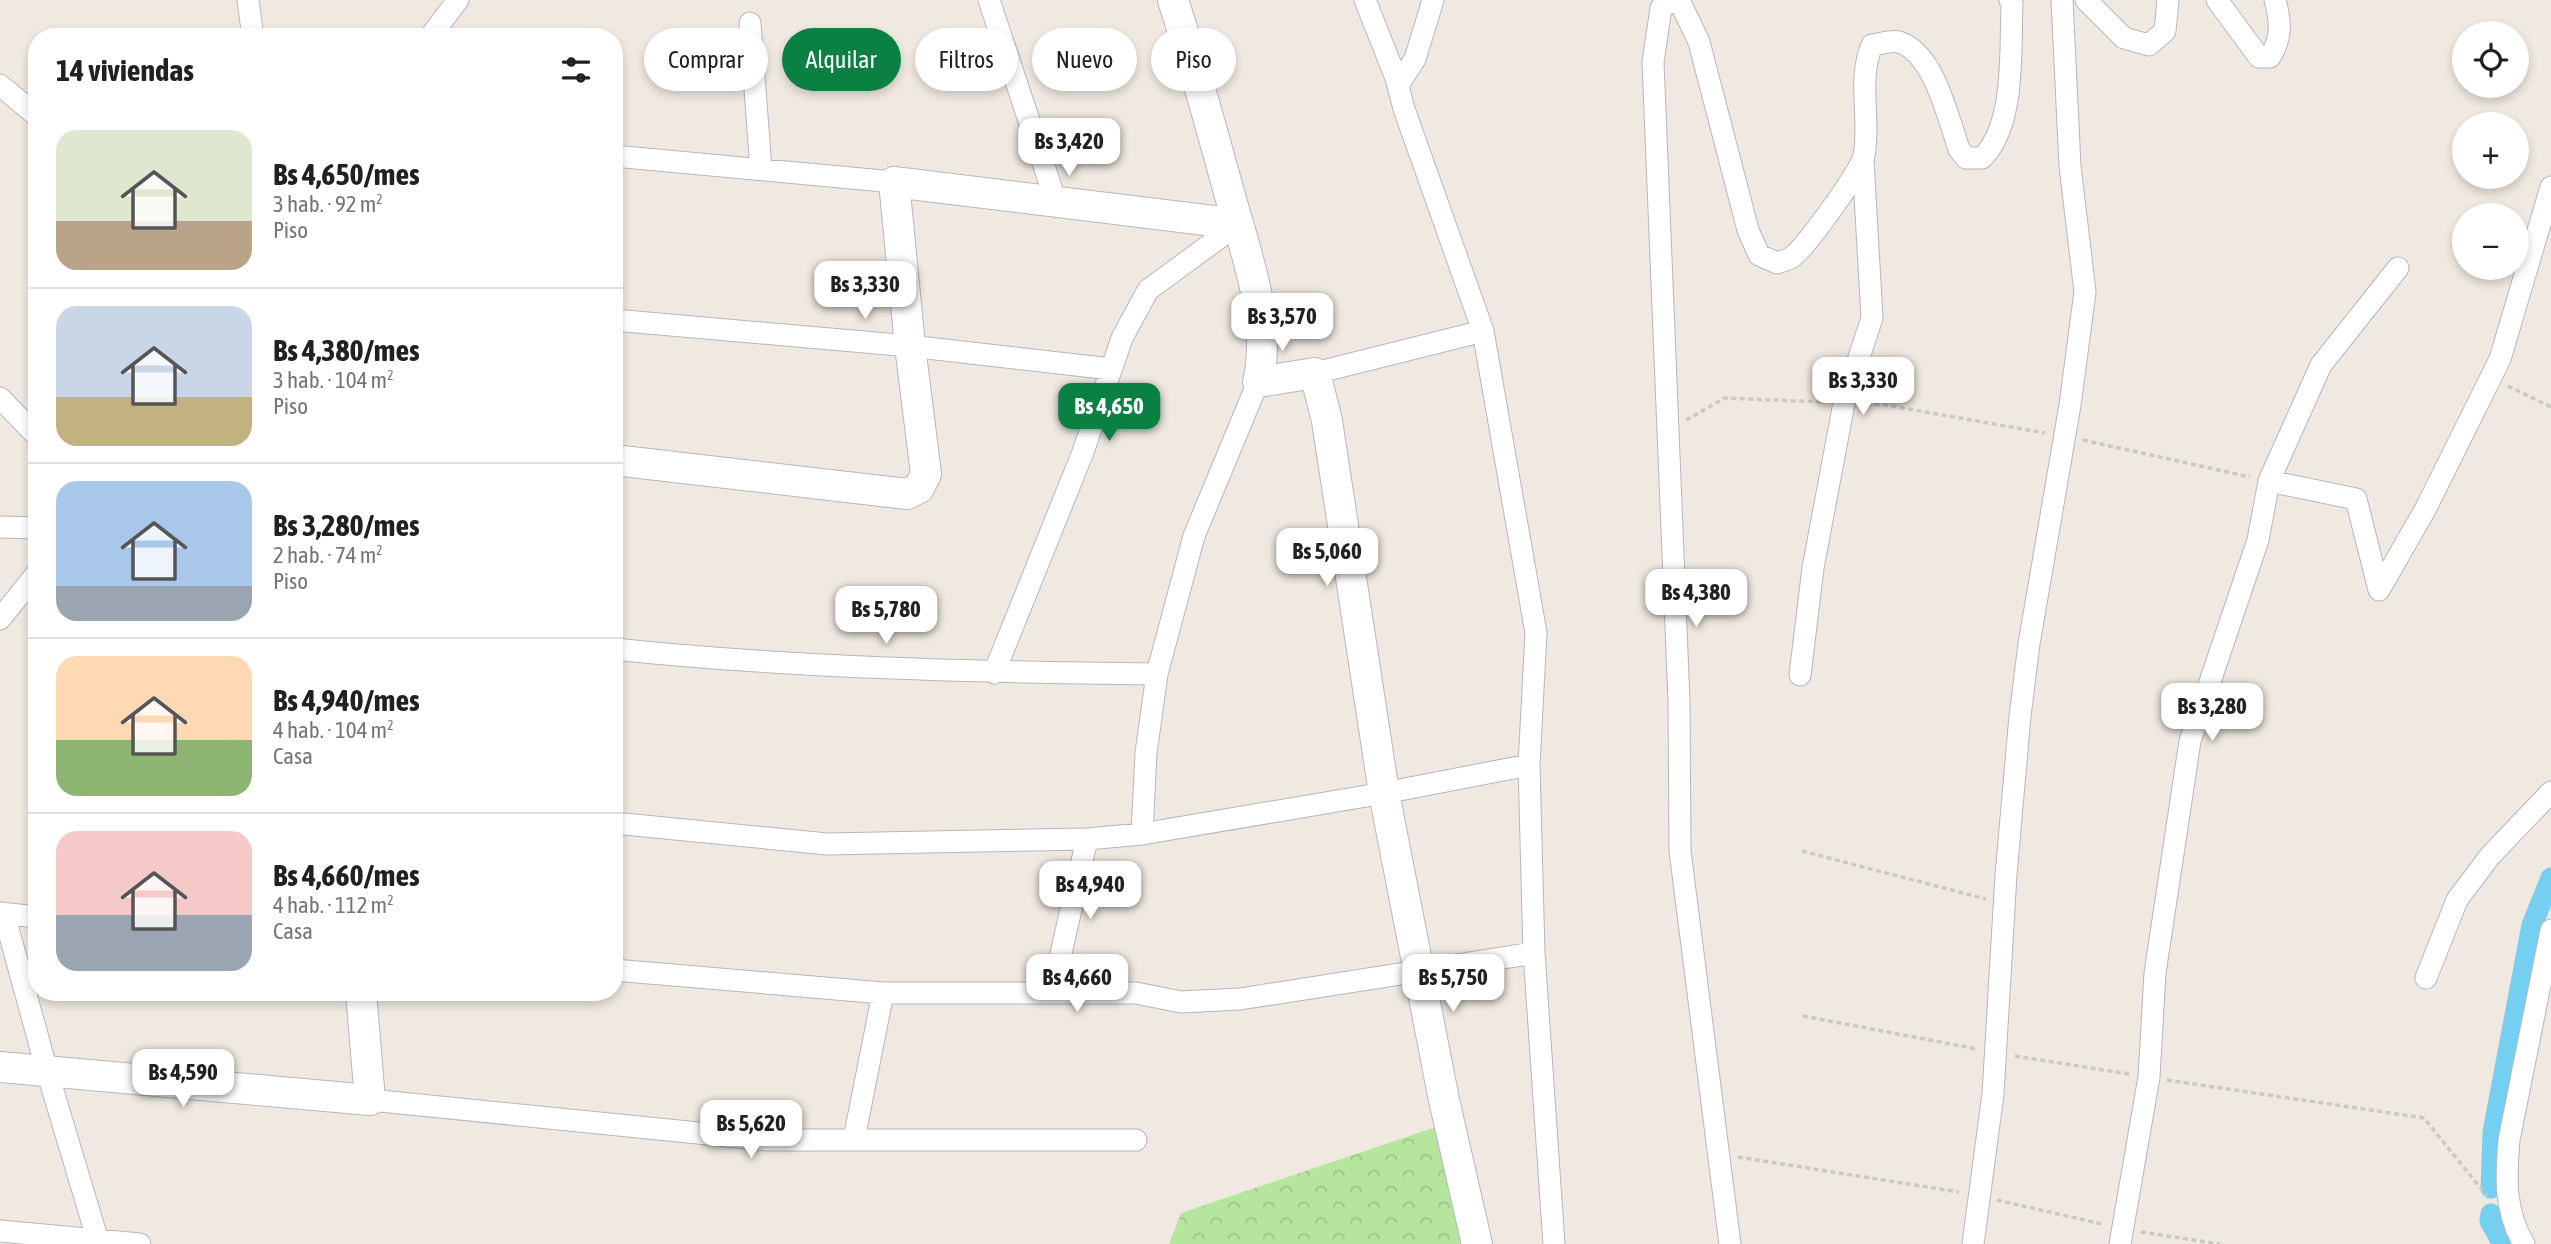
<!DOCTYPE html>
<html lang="es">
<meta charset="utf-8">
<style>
:root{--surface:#fff;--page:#f2f2f2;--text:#202124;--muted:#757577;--line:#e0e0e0;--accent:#0b8043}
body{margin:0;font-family:"Asap Condensed",sans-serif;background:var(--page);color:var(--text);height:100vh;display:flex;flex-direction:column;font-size:26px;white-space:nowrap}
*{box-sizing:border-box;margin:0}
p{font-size:23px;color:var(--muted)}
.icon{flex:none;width:38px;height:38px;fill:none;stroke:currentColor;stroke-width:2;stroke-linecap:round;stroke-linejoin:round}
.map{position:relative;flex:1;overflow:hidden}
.panel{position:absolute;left:28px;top:28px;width:595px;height:973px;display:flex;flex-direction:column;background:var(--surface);border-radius:28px;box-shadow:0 4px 10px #0003}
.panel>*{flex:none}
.top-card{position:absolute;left:644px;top:28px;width:665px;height:63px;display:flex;gap:14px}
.fabs{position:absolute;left:2452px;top:21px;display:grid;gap:14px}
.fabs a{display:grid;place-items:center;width:77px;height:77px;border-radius:50%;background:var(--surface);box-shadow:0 4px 10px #0003;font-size:35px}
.price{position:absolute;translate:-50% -60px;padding:0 16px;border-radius:14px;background:#fff;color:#222;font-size:23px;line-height:46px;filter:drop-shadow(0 2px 4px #0008)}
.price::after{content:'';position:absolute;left:50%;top:42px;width:21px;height:16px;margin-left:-10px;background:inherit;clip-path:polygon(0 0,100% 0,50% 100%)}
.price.on{background:var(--accent);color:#fff}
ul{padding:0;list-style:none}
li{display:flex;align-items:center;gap:21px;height:175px;padding:0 28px}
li+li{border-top:2px solid var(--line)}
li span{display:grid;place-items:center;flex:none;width:196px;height:140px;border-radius:21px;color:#555}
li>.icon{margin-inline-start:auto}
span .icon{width:84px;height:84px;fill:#fffc;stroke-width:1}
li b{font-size:30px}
h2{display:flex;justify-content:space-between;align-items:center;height:84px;padding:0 28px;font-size:30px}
.chip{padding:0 24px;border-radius:32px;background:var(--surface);box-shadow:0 4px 10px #0003;font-size:24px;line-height:63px}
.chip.on{background:var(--accent);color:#fff}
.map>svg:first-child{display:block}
.forest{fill:url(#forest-crowns)}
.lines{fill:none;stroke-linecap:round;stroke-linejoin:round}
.canal{stroke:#75cff0;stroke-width:21}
.street-casing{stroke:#b4b7c1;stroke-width:23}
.secondary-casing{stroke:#b4b7c1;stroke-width:32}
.path{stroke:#c9c9c9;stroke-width:3.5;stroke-dasharray:5 3.5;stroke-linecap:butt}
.street{stroke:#fff;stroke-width:21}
.secondary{stroke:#fff;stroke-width:30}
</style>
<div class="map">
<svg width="2551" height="1244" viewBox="0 0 2551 1244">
<defs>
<pattern id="forest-crowns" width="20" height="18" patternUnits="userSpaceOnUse" patternTransform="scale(1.75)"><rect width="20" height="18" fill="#b6e59e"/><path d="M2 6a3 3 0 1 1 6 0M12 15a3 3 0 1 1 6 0" fill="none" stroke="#9dc588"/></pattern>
</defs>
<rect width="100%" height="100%" fill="#efe9e1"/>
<path class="forest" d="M1436,1127L1464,1244H1169L1181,1213Z"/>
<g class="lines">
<path class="canal" d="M2491,1188L2493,1132L2532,925L2551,878
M2491,1214L2490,1221L2503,1244"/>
<g class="street-casing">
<path id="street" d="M248,0L253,37
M989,0L1056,202
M1365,0L1396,78L1404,109L1483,331L1536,633L1529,765L1534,953L1554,1244
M1674,0L1661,8L1653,62L1679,701L1680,851L1730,1244
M1679,0L1699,42L1748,230L1759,255L1777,263C1782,261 1788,260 1792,257C1805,248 1861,171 1864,156C1871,120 1857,80 1872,45C1880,44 1892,40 1899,42C1934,53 1948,118 1959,149L1966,158H1982C2016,125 2010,49 2012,4L2010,0
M2086,0L2124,38L2149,45L2165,31L2168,0
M2217,0L2259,57H2270C2282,38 2281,22 2275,0
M750,23L761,169
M430,37L458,0
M0,85L37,116
M1398,85L1415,59L1433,0
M614,156L894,182
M614,320L910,346L1111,369
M1315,373L1483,331
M0,398L37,436
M2269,481L2356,499L2379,590L2426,508L2500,359L2551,187
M0,527L37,528
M0,619L37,573
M614,649C794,668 976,672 1157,674
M994,673L1083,452L1122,338L1148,290L1238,224
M1800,675L1813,568L1844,403L1872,318L1863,160
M614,823L827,844L1087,839L1142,834L1384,793L1529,765
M1142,834L1146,753L1157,674L1194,536L1258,382
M0,913L37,917
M4,914L47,1071L98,1241
M614,970L883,993H1136L1181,1002L1240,999L1534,953
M2426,978L2457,900L2490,856L2551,792
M1052,993L1087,839
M370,1100L768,1140H1136
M854,1139L883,993
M0,1231L140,1244
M1973,1244L1993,1094L2006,875L2020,716L2029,644L2070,405L2085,292L2070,166L2062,0
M2120,1244L2149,1077L2155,973L2190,741L2258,540L2269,481L2321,365L2398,268
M2524,1244C2504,1211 2506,1176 2509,1140L2551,930"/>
</g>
<g class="secondary-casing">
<path id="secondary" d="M1173,0C1193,61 1210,123 1227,185C1243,245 1273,320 1258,382L1315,373L1327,421L1384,793L1444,1100L1477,1244
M614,460L907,494L919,488L926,474L910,346L894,182L1238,224
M0,1067L370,1100L361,992"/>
</g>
<path class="path" d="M2508,386L2551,407
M1866,404L1886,405L2045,433
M1686,420L1725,398L1823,402
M2083,440L2250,477
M1802,851L1986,899
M1803,1016L1977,1049
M2015,1056L2129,1074
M2167,1080L2424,1118L2487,1196
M1738,1157L1959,1192
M1997,1200L2102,1224
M2141,1232L2220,1244"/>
<use href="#street" class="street"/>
<use href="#secondary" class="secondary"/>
</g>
</svg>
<div class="fabs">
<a><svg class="icon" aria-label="locate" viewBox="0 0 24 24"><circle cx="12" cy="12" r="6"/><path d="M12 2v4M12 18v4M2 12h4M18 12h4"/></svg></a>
<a>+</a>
<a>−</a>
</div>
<b class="price" style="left:1069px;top:178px">Bs 3,420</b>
<b class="price" style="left:865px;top:321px">Bs 3,330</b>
<b class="price" style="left:1282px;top:353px">Bs 3,570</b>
<b class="price" style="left:1863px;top:417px">Bs 3,330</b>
<b class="price on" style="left:1109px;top:443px">Bs 4,650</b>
<b class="price" style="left:1327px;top:588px">Bs 5,060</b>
<b class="price" style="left:1696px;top:629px">Bs 4,380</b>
<b class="price" style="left:886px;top:646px">Bs 5,780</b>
<b class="price" style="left:2212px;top:743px">Bs 3,280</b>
<b class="price" style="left:1090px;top:921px">Bs 4,940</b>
<b class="price" style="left:1077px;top:1014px">Bs 4,660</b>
<b class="price" style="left:1453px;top:1014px">Bs 5,750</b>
<b class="price" style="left:183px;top:1109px">Bs 4,590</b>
<b class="price" style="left:751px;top:1160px">Bs 5,620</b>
<div class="top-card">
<a class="chip">Comprar</a>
<a class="chip on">Alquilar</a>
<a class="chip">Filtros</a>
<a class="chip">Nuevo</a>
<a class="chip">Piso</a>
</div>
<section class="panel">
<h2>14 viviendas<svg class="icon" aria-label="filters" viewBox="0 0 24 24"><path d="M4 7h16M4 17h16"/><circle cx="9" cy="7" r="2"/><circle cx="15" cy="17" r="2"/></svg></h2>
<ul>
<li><span style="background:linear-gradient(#dfe7d0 65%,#b9a48a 0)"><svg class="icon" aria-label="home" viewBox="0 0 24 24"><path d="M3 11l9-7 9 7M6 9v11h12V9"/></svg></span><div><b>Bs 4,650/mes</b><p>3 hab. · 92 m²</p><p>Piso</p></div></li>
<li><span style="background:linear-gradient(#c9d6e8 65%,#c2b280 0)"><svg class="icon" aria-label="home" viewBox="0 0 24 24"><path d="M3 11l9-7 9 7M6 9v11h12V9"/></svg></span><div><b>Bs 4,380/mes</b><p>3 hab. · 104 m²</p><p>Piso</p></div></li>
<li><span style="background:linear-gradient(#a9c7e8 75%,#9aa5b1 0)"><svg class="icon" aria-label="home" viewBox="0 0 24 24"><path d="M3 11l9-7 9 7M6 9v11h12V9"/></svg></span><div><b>Bs 3,280/mes</b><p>2 hab. · 74 m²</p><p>Piso</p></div></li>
<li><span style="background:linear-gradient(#ffd9b3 60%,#8fb573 0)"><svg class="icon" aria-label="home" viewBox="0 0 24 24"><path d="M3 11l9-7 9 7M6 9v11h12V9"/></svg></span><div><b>Bs 4,940/mes</b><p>4 hab. · 104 m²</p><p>Casa</p></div></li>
<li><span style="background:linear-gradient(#f6c9c9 60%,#9aa5b1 0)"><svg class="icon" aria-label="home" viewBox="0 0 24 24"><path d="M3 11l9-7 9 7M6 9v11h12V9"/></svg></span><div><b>Bs 4,660/mes</b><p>4 hab. · 112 m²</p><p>Casa</p></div></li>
</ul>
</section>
</div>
